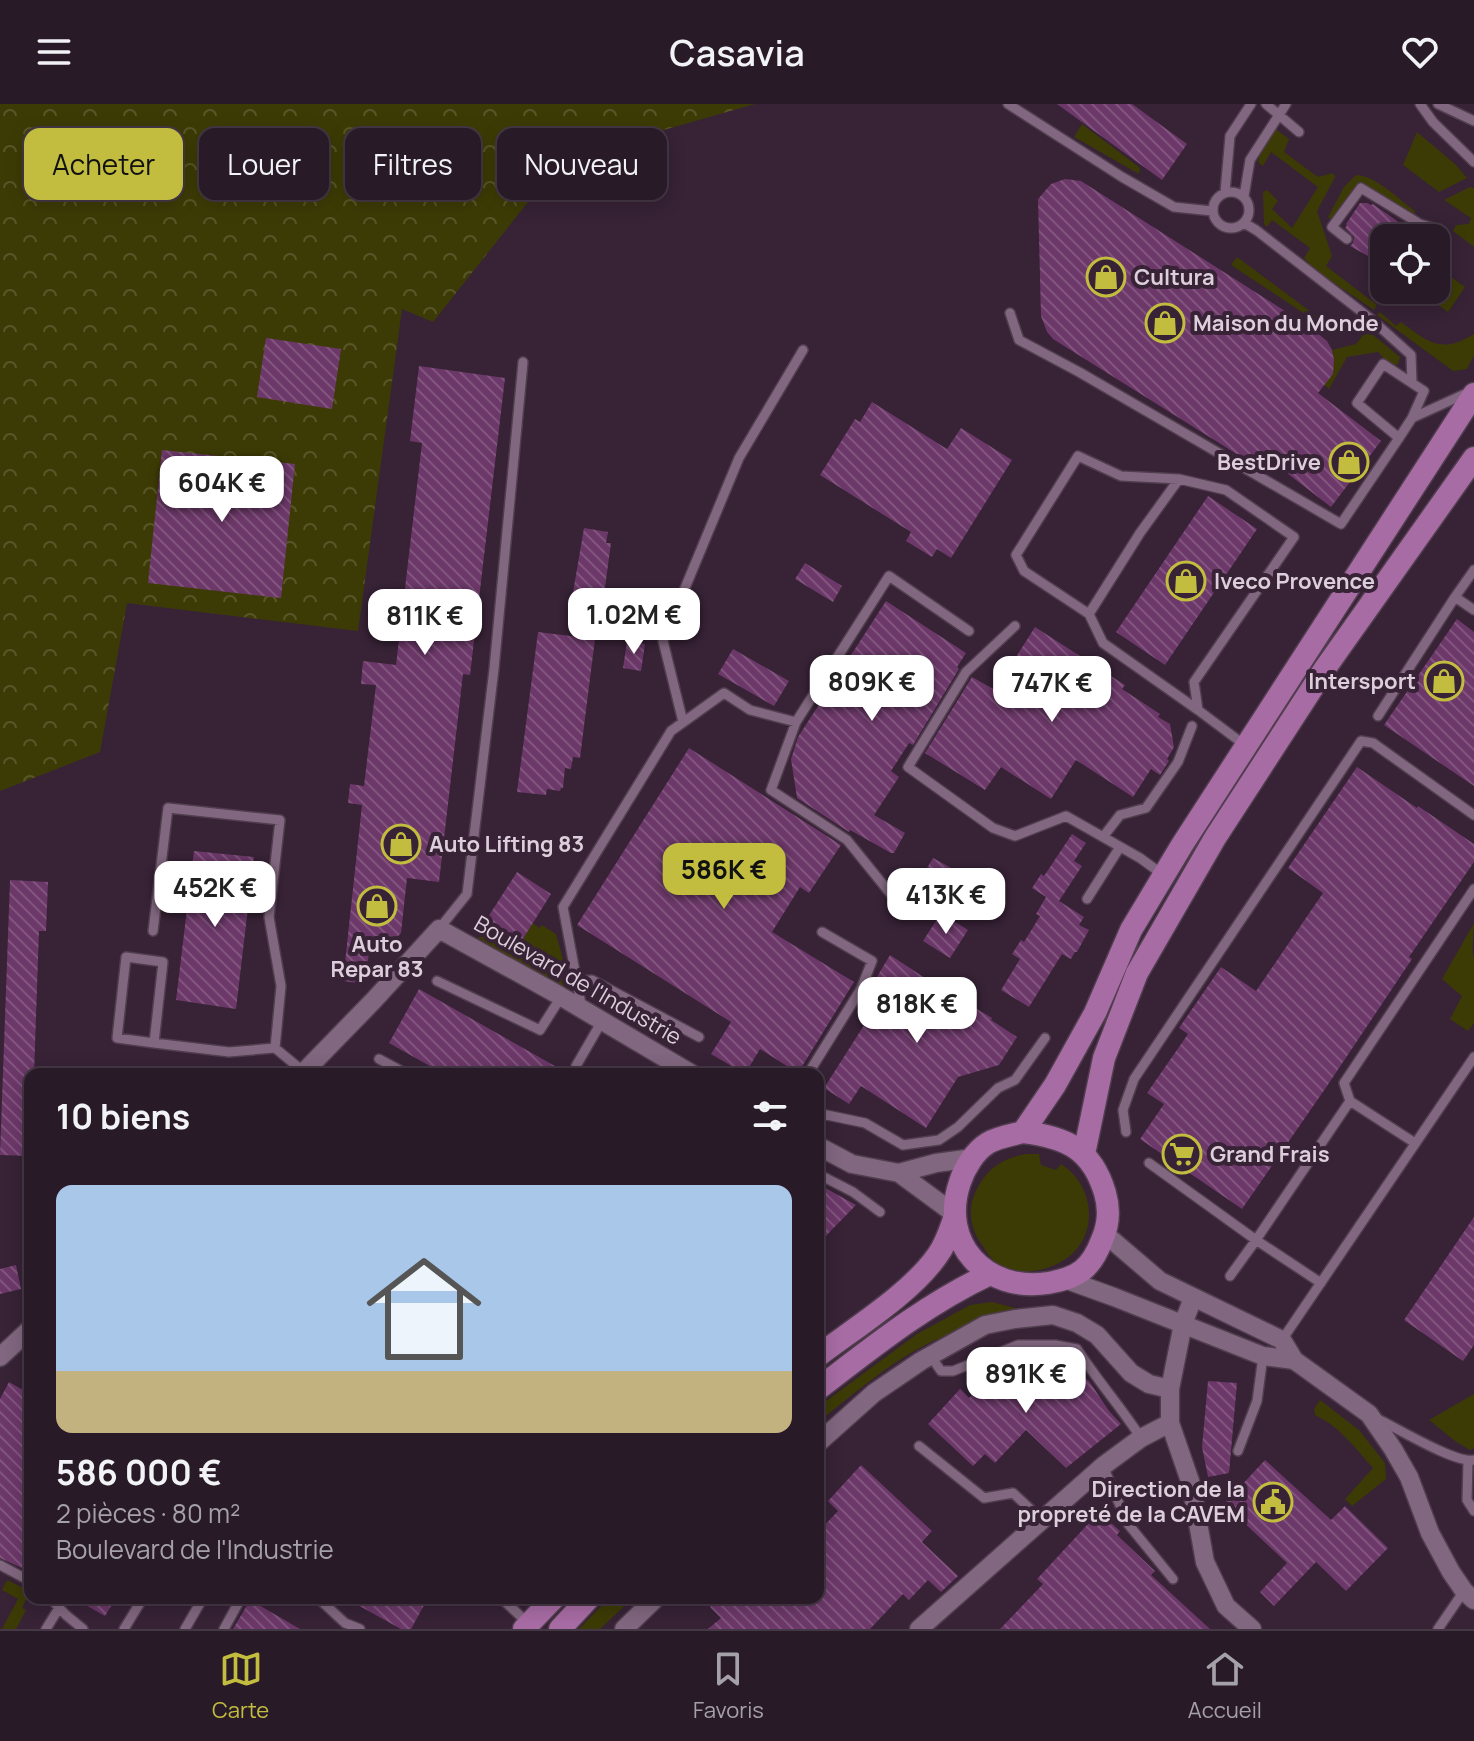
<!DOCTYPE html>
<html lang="fr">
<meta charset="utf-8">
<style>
:root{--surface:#291a28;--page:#352734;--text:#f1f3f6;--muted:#a5a1a8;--line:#453845;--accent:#c2bd3f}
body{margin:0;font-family:Manrope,sans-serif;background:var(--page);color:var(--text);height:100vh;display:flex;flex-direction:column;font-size:30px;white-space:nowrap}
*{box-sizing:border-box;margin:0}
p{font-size:26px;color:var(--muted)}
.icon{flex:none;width:44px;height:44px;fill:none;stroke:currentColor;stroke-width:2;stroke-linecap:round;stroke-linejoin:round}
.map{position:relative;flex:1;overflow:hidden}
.details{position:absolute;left:24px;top:964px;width:800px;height:536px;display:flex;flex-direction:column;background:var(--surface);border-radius:16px;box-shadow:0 4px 20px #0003,0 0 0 2px var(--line)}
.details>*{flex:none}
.banner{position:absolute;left:24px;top:24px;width:800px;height:72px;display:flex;gap:16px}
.fabs{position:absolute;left:1370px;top:120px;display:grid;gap:16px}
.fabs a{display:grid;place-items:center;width:80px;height:80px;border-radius:16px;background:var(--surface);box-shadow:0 4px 20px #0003,0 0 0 2px var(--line);font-size:40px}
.price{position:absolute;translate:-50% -68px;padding:0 18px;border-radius:16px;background:#fff;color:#222;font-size:26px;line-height:52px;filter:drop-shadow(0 2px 4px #0008)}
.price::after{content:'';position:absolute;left:50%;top:48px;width:24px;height:18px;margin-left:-12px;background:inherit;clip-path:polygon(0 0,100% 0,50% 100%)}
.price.active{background:var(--accent);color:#111}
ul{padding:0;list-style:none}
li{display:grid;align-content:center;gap:16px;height:424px;padding:0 32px}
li+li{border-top:2px solid var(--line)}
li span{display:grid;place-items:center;height:248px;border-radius:16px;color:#555}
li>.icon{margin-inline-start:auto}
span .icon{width:144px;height:144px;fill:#fffc;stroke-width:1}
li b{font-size:34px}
h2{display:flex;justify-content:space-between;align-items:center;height:96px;padding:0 32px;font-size:34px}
.tag{padding:0 28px;border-radius:16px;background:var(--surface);box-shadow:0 4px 20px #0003,0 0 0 2px var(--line);font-size:28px;line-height:72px}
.tag.active{background:var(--accent);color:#111}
header{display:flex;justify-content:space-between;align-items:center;height:104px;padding:0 32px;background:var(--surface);font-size:36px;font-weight:600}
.tabs{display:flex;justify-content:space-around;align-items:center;height:112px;border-top:2px solid var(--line);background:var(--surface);font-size:22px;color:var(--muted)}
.tabs a{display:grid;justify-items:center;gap:4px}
.tabs .active{color:var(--accent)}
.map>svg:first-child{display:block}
.green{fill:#3d3b05}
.forest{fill:url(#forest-crowns)}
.building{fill:url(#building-back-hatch)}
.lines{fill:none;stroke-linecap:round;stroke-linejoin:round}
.service-casing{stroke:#503d4e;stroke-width:12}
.minor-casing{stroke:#503d4e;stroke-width:21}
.primary-casing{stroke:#503d4e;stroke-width:25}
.service{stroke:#81677f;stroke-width:9}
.minor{stroke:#81677f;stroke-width:18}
.primary{stroke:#a86ca4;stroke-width:22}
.labels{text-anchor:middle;stroke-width:8;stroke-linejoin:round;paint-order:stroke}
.poi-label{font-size:22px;font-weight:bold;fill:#ddcedb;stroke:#372236;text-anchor:start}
.street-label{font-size:22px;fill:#ddcedb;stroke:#372236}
</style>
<header><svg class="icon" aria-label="menu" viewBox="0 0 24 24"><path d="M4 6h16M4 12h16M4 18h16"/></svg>Casavia<svg class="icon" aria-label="heart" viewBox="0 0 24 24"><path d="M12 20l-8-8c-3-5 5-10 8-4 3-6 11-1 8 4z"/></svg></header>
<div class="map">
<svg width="1474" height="1525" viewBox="0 0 1474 1525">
<defs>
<pattern id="forest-crowns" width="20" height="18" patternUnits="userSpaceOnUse" patternTransform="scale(2)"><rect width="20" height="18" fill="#3d3b05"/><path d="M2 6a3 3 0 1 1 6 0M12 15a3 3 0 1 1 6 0" fill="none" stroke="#595629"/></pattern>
<pattern id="building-back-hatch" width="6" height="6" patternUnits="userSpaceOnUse" patternTransform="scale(2)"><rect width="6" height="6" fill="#6c3869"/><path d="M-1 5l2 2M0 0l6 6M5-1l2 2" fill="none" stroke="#81547e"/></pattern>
</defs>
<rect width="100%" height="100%" fill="#372236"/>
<path class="green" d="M1082,20L1140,64L1139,70L1074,33Z
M1274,24L1289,35L1284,48L1318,73L1333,69L1335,73L1317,107L1332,152L1326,162L1377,201L1374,206L1315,166L1304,154L1310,144L1272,116L1267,123L1264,120L1263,88L1267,86L1278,97L1272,105L1292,124L1318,83L1271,48L1263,62L1258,58L1263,39Z
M1417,28L1456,61L1467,74L1439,88L1403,61Z
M1356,71C1377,72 1398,95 1415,107L1414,111L1399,106L1365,81L1357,82L1331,116L1328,113L1344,83Z
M1470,83L1474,84V143L1453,127L1456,121L1469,120L1471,114L1444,96Z
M1237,153L1330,222L1329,226L1231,161Z
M1441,166L1465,183L1448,208L1424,191L1427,186H1436V173Z
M1380,208L1396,222L1401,218C1429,239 1442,250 1474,230V251L1467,265L1453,267L1377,211Z
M1367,226L1400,253L1398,260L1391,262L1378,248L1347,253L1329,285L1324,281L1334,256L1332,246L1356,240Z
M533,819L539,824L542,821L556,830L571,884L568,888L478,834L487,821L521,838Z
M1474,819C1474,829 1471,847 1474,854V919L1468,927L1450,915L1462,892L1442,875Z
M1026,1050H1039L1041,1061L1056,1066L1061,1060C1090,1078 1099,1119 1076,1146C1058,1166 1021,1175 997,1160C991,1155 986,1147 982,1141C971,1126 967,1106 975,1089C985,1066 1001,1054 1026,1050Z
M992,1198L1019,1205C989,1214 959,1225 931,1238C890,1258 854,1290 818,1318V1303L917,1230L970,1201Z
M1474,1290V1344L1470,1346L1455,1337L1429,1316Z
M1320,1296L1359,1326L1385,1359L1386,1375L1352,1402L1345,1395L1373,1364C1356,1345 1339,1322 1315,1311L1314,1305Z
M7,1476L30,1487L22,1504L26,1506L16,1525H2L18,1495L2,1486Z
M609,1494H633L600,1525H579Z"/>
<path class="forest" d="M0,0H755L562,55L433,218L402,205L358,527L127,499L100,648L0,687Z"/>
<path class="building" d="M1057,0H1132L1187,40L1162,76Z
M1065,75L1081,77L1310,223L1327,237L1332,246L1334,256L1333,270L1318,289L1381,337L1331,403L1270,356L1251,359L1053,235L1047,228L1041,212L1038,95L1051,80Z
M1360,99H1367L1371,101L1373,100L1421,134H1384V154L1377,157L1350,142L1353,139L1354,133L1345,124L1347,121L1346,120Z
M266,234L341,245L332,305L257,293Z
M419,262L505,274L470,571L463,570L439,778L407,774L401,829L390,841L370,839L366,874L358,873V879L343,877L362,701L348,699L350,680L364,682L376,581L361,580L363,557L396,561L422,339L410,337Z
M872,298L947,345L961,324L1012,356L951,454L937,445L932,453L906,437L911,428L820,371L855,315L860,318Z
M162,346L295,360L281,494L148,479Z
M1208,392L1257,425L1165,561L1116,528Z
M584,424L608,428L606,439H611L602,505L571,500Z
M805,459L842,482L833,498L795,475Z
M886,497L966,549L957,563L959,565L913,641L909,639L891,667L899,673L874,711L905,729L894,749H891L850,726L849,728L797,694L791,655L798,633Z
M1457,515L1474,528V682L1384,621Z
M1035,523L1125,581L1122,585L1160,610L1158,613L1170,620L1174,643L1167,655L1169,657L1160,671L1151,665L1133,693L1076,656L1051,695L1001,663L985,686L925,649L972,573L995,586Z
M538,528L595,535L580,654L573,653L571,665L565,664L563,684H561L560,687L547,685L546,691L517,688Z
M627,537L645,540L641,567L623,564Z
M733,545L789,577L774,602L718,570Z
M689,644L841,741L809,789L800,783L772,828L854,878L798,969L760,945L745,970L711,950L731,918L577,821Z
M1357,663L1417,704L1418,702L1474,740V758L1409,853L1412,855L1325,985L1242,1105L1140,1035L1164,1000L1147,989L1188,930L1179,924L1221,863L1256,887L1323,789L1288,764Z
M1072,730L1086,739L1074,757L1082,762L1059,797L1084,813L1079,821L1089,826L1077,848H1075L1071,855L1062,850L1029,903L1001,886L1020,855L1012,850L1021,836L1024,838L1040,812L1036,810L1046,793L1032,784L1041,770L1044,772Z
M194,747L254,753L236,905L176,896Z
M933,754L964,771L955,787L924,769Z
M517,768L551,790L521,838L486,816Z
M10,776L48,778L46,827H39L34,970H30V1052L0,1051Z
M941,809L968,826L950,854L923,837Z
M890,851L951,891L952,890L992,914L991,916L1017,933L999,961L958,973L926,1024L861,982L849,1000L824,984L875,904L863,896Z
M419,885L569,970H444L389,939Z
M818,1080L856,1101L818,1140Z
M1474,1113V1241L1463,1257L1404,1216Z
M16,1161L21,1185L0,1190V1165Z
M1060,1264L1074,1266L1089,1277L1109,1307L1121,1320L1066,1364L1026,1326L995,1359L985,1350L973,1362L928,1320L960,1285L969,1294L995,1266Z
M1208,1277L1237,1279L1229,1369L1208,1373L1202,1343Z
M9,1278L30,1290V1455L24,1465L0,1454V1295Z
M1265,1356L1331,1416L1345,1402L1388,1444L1346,1487L1316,1458L1274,1502L1260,1488L1287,1459L1224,1400Z
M861,1361L932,1427L922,1438L958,1472L941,1488L928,1476L909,1496L903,1490L870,1525H708L721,1514L710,1503L720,1494H818V1428L838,1407L828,1397Z
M1099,1408L1120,1427L1117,1431L1155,1467L1151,1471L1210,1525H1000L1043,1480L1037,1475Z
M73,1494H116L105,1512Z
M345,1494H428L411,1525H401Z
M250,1496L300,1525H233Z"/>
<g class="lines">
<g class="service-casing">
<path id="service" d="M1008,0L1122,73L1174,103L1212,107
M1266,0L1299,28
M1420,0L1433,18L1474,58
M1438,0L1474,17
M1213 106a18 18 0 1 1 36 0a18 18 0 1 1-36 0Z
M1225,88L1230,32L1251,0
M1244,92L1250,56L1286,0
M1244,119L1256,126L1371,215L1411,251L1412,279
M1347,135L1332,123L1361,84L1420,120L1440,126
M1383,161L1384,163
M1010,209L1019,236L1079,268L1341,420L1399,334
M1383,260L1424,287L1412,314L1399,334L1357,299Z
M1412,314L1467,289
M1474,466L1455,493L1474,506
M1089,510L1024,467L1016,451L1078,352L1121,372L1179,375
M1015,522L966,568L908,663L993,724L1015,732L1066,712L1140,754L1162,770
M1198,606L1103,539L1089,510L1140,429L1179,375L1226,386L1294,433L1194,578L1198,606L1246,642
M1378,612L1455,493
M683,618L663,537L739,354L803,246
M796,618L771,686L847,736L902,804
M1103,733L1120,711L1146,704L1178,658L1192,622
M1087,795L1120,743
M439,825L467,790L494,565L523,258
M153,827L168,704L280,716L269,813L281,882L275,944
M437,877L540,926L561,893
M577,877L592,876L699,933
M582,905L563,803L671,627L724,589L750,606L796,618L889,472L969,527
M154,939L117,934L126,853L163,858L154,939L229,948L275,944L304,968
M379,955L407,970
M576,962L602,917
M808,970L861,885L872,857L822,828
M1350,997L1344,979L1474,785
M818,1016L822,1010L865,1019L903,1041L939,1036L958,1023L998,984L1015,976L1045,934
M1126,1028L1123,1006L1134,975L1361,637L1373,639L1474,711
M1149,1059L1256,1136L1350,997L1415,1039
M818,1070L853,1088L880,1108
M1230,1172L1256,1136L1321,1179
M1282,1236L1474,953
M930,1251L941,1267H953L1018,1241H1055L1077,1245C1097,1276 1121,1303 1141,1334
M1376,1314C1395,1323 1456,1360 1474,1356
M919,1342L984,1394L1013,1389L1042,1416
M1238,1347L1257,1297L1263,1252
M1468,1358L1467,1396L1474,1407
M1103,1362L1128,1420L1173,1475
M0,1461L30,1477
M50,1494L66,1511L83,1525
M318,1494L345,1519L360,1525
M501,1494L529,1520
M46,1525L59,1504
M124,1525L143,1494
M185,1525L203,1494
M224,1525L241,1494
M1438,1525L1464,1487"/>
</g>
<g class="minor-casing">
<path id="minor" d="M302,970L374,896L439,825L555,889L692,970
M818,1042L852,1060L899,1069L956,1111
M899,1069L936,1059L973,1054
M1105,1130L1160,1177L1282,1236L1294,1256L1369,1310L1393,1345L1409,1373L1430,1429L1451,1468L1464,1487L1474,1496
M1067,1176L1114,1193L1263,1252L1294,1256
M0,1253L30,1225
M1170,1319L1191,1380L1205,1458L1226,1502L1252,1525
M818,1339L874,1289L921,1257L985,1221L1015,1215L1053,1211L1077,1219L1097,1231L1131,1269L1149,1280L1170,1285
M624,1525L656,1494
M919,1525L1103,1362L1141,1334L1170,1319V1285L1183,1220L1193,1194"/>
</g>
<g class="primary-casing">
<path id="primary" d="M1023,1028L1055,981L1095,909L1131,826L1182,741L1474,290
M1023,1028C1066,1033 1092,1045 1105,1089C1110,1106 1109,1120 1102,1136C1091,1165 1078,1174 1048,1179C986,1189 939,1139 960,1078C965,1063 975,1047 988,1039C998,1033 1012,1031 1023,1028Z
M1084,1050L1104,954L1137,869L1215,734L1326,563L1474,354
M818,1252C856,1223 910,1190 937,1152C946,1140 950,1126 955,1112
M818,1285C874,1242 926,1200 990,1170
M524,1525L554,1494
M560,1525L589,1494"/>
</g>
<use href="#service" class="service"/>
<use href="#minor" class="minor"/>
<use href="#primary" class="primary"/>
</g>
<defs>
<g id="shop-ring" transform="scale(2)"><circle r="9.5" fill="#372236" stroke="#c2bd3f" stroke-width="1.5"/><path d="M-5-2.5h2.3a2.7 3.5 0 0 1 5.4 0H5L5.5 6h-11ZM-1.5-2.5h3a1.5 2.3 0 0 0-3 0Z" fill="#c2bd3f"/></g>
<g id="supermarket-ring" transform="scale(2)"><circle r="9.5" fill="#372236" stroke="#c2bd3f" stroke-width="1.5"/><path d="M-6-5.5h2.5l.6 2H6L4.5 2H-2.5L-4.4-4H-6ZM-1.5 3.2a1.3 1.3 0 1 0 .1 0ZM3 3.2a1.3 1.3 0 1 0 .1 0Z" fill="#c2bd3f"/></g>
<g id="civic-ring" transform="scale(2)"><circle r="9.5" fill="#372236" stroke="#c2bd3f" stroke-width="1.5"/><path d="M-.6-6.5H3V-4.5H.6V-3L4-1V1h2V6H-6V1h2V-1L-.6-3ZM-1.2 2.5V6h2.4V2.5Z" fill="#c2bd3f"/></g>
</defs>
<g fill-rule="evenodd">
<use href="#shop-ring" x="1106" y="173"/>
<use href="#shop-ring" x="1165" y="219"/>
<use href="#shop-ring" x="1349" y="358"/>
<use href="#shop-ring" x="1186" y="477"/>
<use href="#shop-ring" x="1444" y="577"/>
<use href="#shop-ring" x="401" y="740"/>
<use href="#shop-ring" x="377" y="802"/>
<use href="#supermarket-ring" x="1182" y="1050"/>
<use href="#civic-ring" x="1273" y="1398"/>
</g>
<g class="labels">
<g class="poi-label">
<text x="1134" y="181">Cultura</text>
<text x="1193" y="227">Maison du Monde</text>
<text x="1321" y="366" text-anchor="end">BestDrive</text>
<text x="1214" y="485">Iveco Provence</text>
<text x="1416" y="585" text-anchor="end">Intersport</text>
<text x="429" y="748">Auto Lifting 83</text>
<text x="377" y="848" text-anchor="middle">Auto<tspan x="377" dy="25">Repar 83</tspan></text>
<text x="1210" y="1058">Grand Frais</text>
<text x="1245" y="1393" text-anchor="end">Direction de la<tspan x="1245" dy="25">propreté de la CAVEM</tspan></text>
</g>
<g class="street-label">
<text transform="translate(578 876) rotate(30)" y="8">Boulevard de l'Industrie</text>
</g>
</g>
</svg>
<div class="fabs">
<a><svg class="icon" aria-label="locate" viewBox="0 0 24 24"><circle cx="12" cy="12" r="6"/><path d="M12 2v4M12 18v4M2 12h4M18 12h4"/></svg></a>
</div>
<b class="price" style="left:222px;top:420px">604K €</b>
<b class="price" style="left:634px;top:552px">1.02M €</b>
<b class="price" style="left:425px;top:553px">811K €</b>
<b class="price" style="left:872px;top:619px">809K €</b>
<b class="price" style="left:1052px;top:620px">747K €</b>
<b class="price active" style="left:724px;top:807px">586K €</b>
<b class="price" style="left:215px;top:825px">452K €</b>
<b class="price" style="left:946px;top:832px">413K €</b>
<b class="price" style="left:917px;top:941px">818K €</b>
<b class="price" style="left:1026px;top:1311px">891K €</b>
<div class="banner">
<a class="tag active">Acheter</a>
<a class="tag">Louer</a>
<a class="tag">Filtres</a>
<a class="tag">Nouveau</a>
</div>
<section class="details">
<h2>10 biens<svg class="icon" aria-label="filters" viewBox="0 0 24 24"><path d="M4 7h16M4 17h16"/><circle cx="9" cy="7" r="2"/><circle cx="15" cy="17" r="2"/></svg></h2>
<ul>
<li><span style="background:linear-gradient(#a9c7e8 75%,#c2b280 0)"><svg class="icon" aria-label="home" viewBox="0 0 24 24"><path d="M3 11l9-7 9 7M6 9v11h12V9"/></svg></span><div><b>586 000 €</b><p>2 pièces · 80 m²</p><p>Boulevard de l'Industrie</p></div></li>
</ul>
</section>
</div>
<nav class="tabs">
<a class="active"><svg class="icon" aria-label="map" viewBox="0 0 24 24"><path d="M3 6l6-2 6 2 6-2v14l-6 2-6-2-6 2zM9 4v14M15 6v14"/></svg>Carte</a>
<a><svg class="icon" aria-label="saved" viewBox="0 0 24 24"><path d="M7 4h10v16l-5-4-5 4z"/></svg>Favoris</a>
<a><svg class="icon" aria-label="home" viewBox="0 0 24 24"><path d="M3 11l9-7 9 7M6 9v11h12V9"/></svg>Accueil</a>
</nav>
